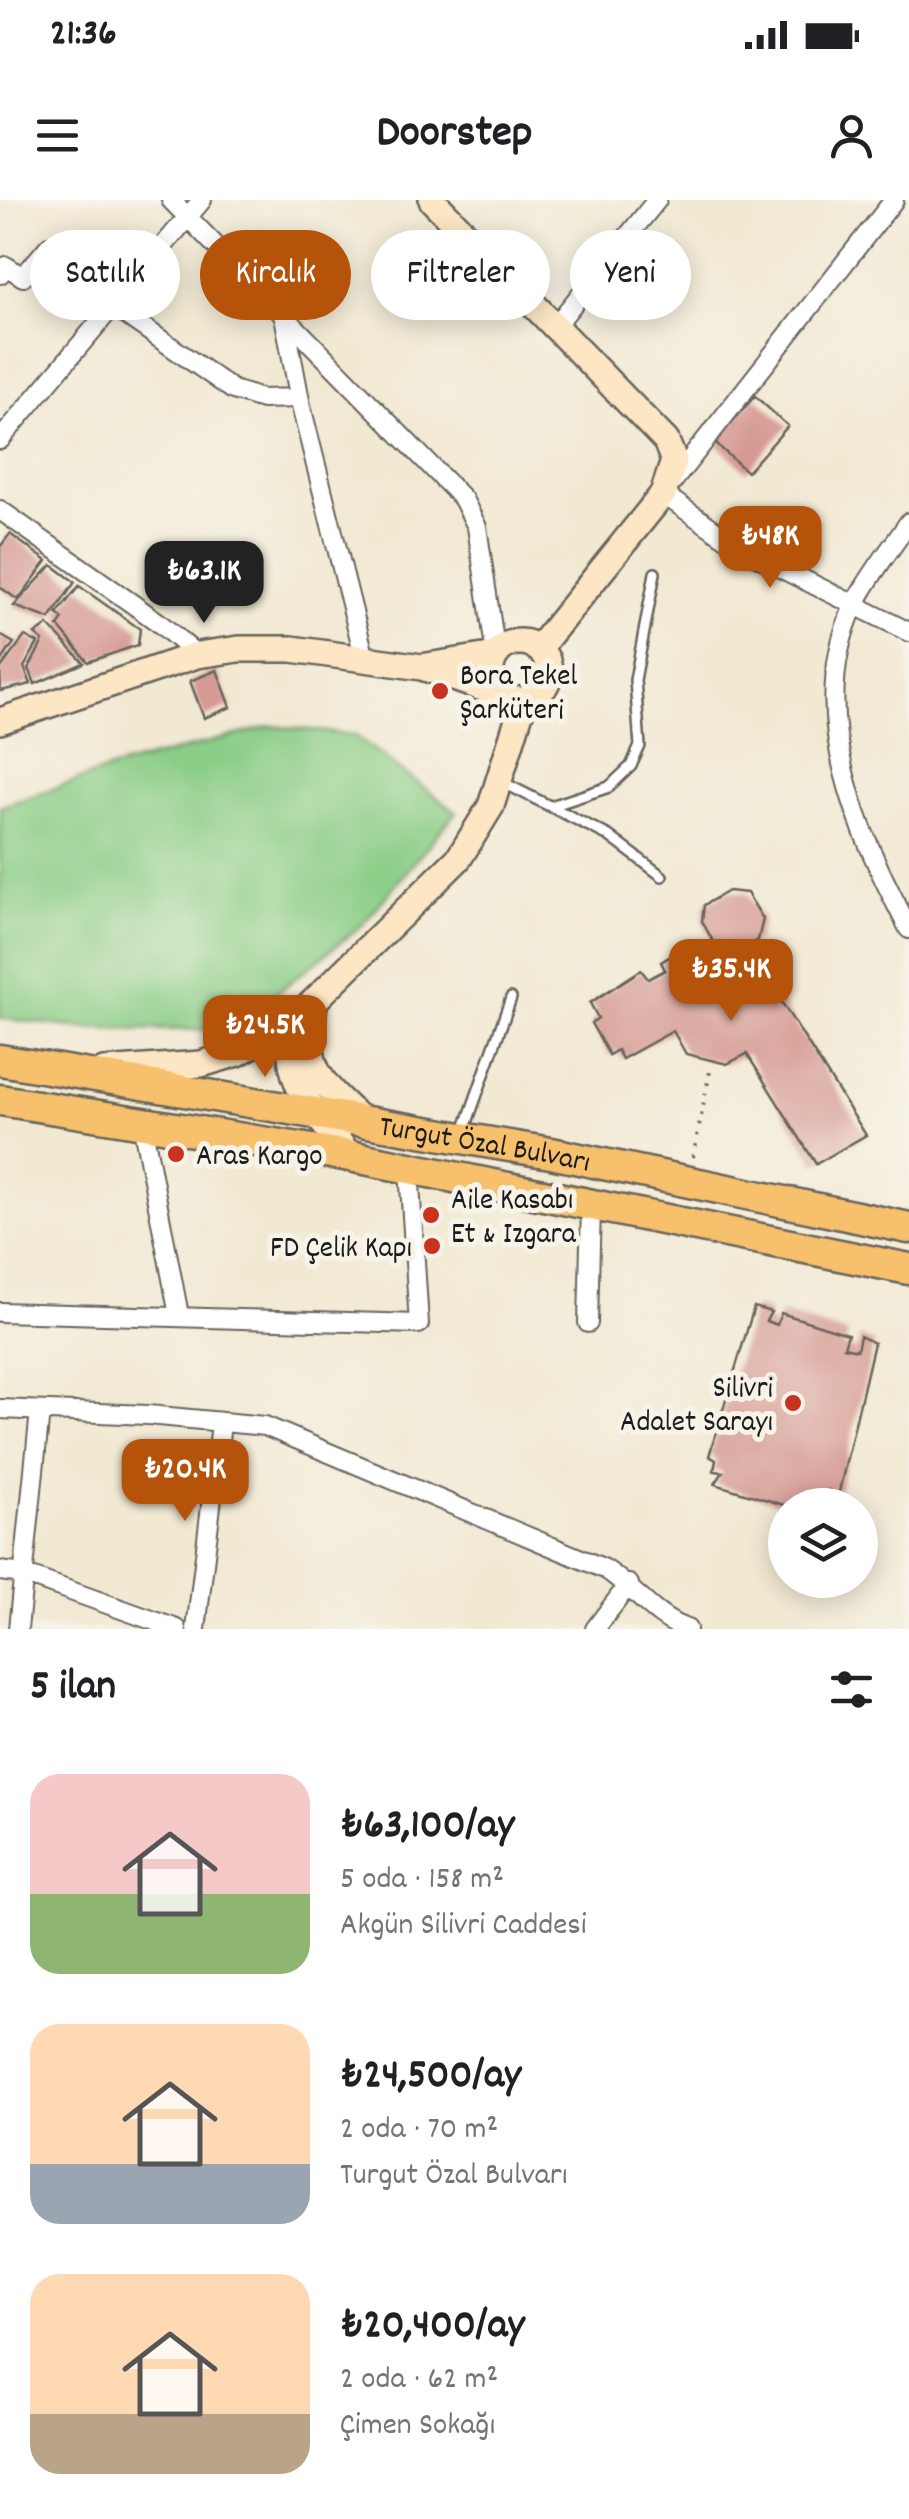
<!DOCTYPE html>
<html lang="tr">
<meta charset="utf-8">
<style>
:root{--surface:#fff;--page:#f2f2f2;--text:#202124;--muted:#757577;--accent:#b45309}
body{margin:0;font-family:Dekko,sans-serif;background:var(--page);color:var(--text);height:100vh;display:flex;flex-direction:column;font-size:38px;white-space:nowrap}
*{box-sizing:border-box;margin:0}
p{font-size:32px;color:var(--muted)}
.icon{flex:none;width:55px;height:55px;fill:none;stroke:currentColor;stroke-width:2;stroke-linecap:round;stroke-linejoin:round}
.map{position:relative;height:1429px;overflow:hidden}
.panel{display:flex;flex-direction:column;background:var(--surface);flex:1}
.panel>*{flex:none}
.top-card{position:absolute;left:30px;top:30px;width:850px;height:90px;display:flex;gap:20px}
.fabs{position:absolute;left:768px;top:1288px;display:grid;gap:20px}
.fabs a{display:grid;place-items:center;width:110px;height:110px;border-radius:50%;background:var(--surface);box-shadow:0 5px 25px #0003;font-size:50px}
.price{position:absolute;translate:-50% -85px;padding:0 22px;border-radius:20px;background:var(--accent);color:#fff;font-size:32px;line-height:65px;filter:drop-shadow(0 2px 5px #0008)}
.price::after{content:'';position:absolute;left:50%;top:60px;width:30px;height:22px;margin-left:-15px;background:inherit;clip-path:polygon(0 0,100% 0,50% 100%)}
.price.current{background:#222;color:#fff}
ul{padding:0;list-style:none}
li{display:flex;align-items:center;gap:30px;height:250px;padding:0 30px}
li span{display:grid;place-items:center;flex:none;width:280px;height:200px;border-radius:30px;color:#555}
li>.icon{margin-inline-start:auto}
span .icon{width:120px;height:120px;fill:#fffc;stroke-width:1}
li b{font-size:42px}
h2{display:flex;justify-content:space-between;align-items:center;height:120px;padding:0 30px;font-size:42px}
.chip{padding:0 35px;border-radius:45px;background:var(--surface);box-shadow:0 5px 25px #0003;font-size:35px;line-height:90px}
.chip.current{background:var(--accent);color:#fff}
.status{display:flex;justify-content:space-between;align-items:center;height:70px;padding:0 50px;background:var(--surface);direction:ltr}
.status svg{height:28px;fill:currentColor}
header{display:flex;justify-content:space-between;align-items:center;height:130px;padding:0 30px;background:var(--surface);font-size:45px;font-weight:800}
.map>svg:first-child{display:block}
.green{fill:#8acd86;stroke:#537451;stroke-width:2.5}
.building{fill:#d59a93}
.lines{fill:none;stroke-linecap:round;stroke-linejoin:round}
.service-casing{stroke:#67645c;stroke-width:14}
.minor-casing{stroke:#67645c;stroke-width:22}
.secondary-casing{stroke:#67645c;stroke-width:30}
.primary-casing{stroke:#67645c;stroke-width:35}
.path{stroke:#67645c;stroke-width:4;stroke-dasharray:2.5 8;stroke-linecap:butt}
.service{stroke:#fff;stroke-width:9}
.minor{stroke:#fff;stroke-width:18}
.secondary{stroke:#fce6c4;stroke-width:25}
.primary{stroke:#f7c06c;stroke-width:30}
.poi-dot{fill:#c8321e;stroke:#f7f3e8;stroke-width:4}
.labels{text-anchor:middle;stroke-width:10;stroke-linejoin:round;paint-order:stroke}
.poi-label{font-size:30px;fill:#1c1c1c;stroke:#f7f3e8;text-anchor:start}
.street-label{font-size:30px;fill:#1c1c1c;stroke:#f7f3e8}
</style>
<div class="status"><b>21:36</b><svg viewBox="0 0 49 12"><path d="M0 12V9h3v3zM5 12V6h3v6zM10 12V3h3v9zM15 12V0h3v12zM26 1h20v11H26zM47 4h2v5h-2z"/></svg></div>
<header><svg class="icon" aria-label="menu" viewBox="0 0 24 24"><path d="M4 6h16M4 12h16M4 18h16"/></svg>Doorstep<svg class="icon" aria-label="person" viewBox="0 0 24 24"><circle cx="12" cy="8" r="4"/><path d="M4 21q1-7 8-7t8 7"/></svg></header>
<div class="map">
<svg width="909" height="1429" viewBox="0 0 909 1429">
<rect width="100%" height="100%" fill="#f7f3e8"/>
<filter id="ink" filterUnits="userSpaceOnUse"><feTurbulence type="fractalNoise" baseFrequency=".01" numOctaves="2"/><feDisplacementMap in="SourceGraphic" scale="20" xChannelSelector="R" yChannelSelector="G"/><feConvolveMatrix kernelMatrix="1 2 1 2 8 2 1 2 1" color-interpolation-filters="sRGB"/></filter>
<filter id="wash" filterUnits="userSpaceOnUse"><feTurbulence type="fractalNoise" baseFrequency=".0048" numOctaves="4" result="noise"/><feDisplacementMap in="SourceGraphic" scale="40" xChannelSelector="R" yChannelSelector="G"/><feGaussianBlur stdDeviation="2.25" result="paint"/><feColorMatrix in="noise" values="0 0 0 0 0 0 0 0 0 0 0 0 0 0 0 0 0 1.4 0 .05"/><feComposite in="paint" operator="in"/></filter>
<g filter="url(#wash)">
<rect width="100%" height="100%" fill="#f2e9d3"/>
<path class="green" d="M271,526L354,535L456,612L362,725L230,830L88,829L0,818V607L117,567Z"/>
<g id="blocks">
<path class="building" d="M755,196L788,226L747,272L714,242Z
M10,334L47,361L18,400L0,387V347Z
M52,365L75,382L50,419L14,406Z
M79,386L140,429L138,445L88,462L58,426L63,419L57,414Z
M48,425L84,463L35,484L29,468L43,441L35,434Z
M0,435L14,443L0,463Z
M25,436L38,443L24,467L31,484L1,491L0,469Z
M217,470L231,507L204,518L190,481Z
M728,691L747,693L763,719L758,740L738,752L734,765L755,763L756,772L763,773L866,935L816,964L747,854L727,864L686,854L673,831L622,859L617,850L609,855L591,823L598,818L590,803L641,770L648,779L665,770L661,762L682,749L691,752L695,745L704,747L703,756L715,759L717,749L702,721L704,705Z
M754,1107L771,1112L766,1121L777,1125L781,1113L848,1134L844,1147L857,1150L860,1136L874,1143L838,1296L828,1290L822,1299L810,1296L809,1305H784L715,1284L723,1272L714,1271L716,1260L709,1256Z"/>
</g>
</g>
<g filter="url(#ink)">
<use href="#blocks" fill-opacity="0" stroke="#67645c" stroke-width="2.5"/>
<g class="lines">
<g class="service-casing">
<path id="service" d="M502,582L609,636L662,676
M551,606L609,587L631,566L640,546L635,480L655,373
M463,934L511,798"/>
</g>
<g class="minor-casing">
<path id="minor" d="M171,0L463,299L477,327L496,455
M894,0L663,294L742,349L909,432
M0,74L6,66L23,77L49,46L65,48L124,92
M113,106L233,190L262,199L299,198
M284,116L301,206L365,459
M556,125L657,0
M0,240L202,0
M0,310L158,422L197,455
M909,322C891,349 868,377 854,406C804,514 859,634 909,729
M142,923L179,1115
M0,1112L419,1124L409,969
M588,1123L591,1006
M0,1209L148,1215L265,1226L605,1369C632,1386 657,1420 687,1429
M0,1371L23,1374L177,1429
M18,1429L40,1211
M196,1429L221,1224
M595,1429L629,1384"/>
</g>
<g class="secondary-casing">
<path id="secondary" d="M432,0L666,241L674,261L663,294L538,449
M491 471a29 29 0 1 1 58 0a29 29 0 1 1-58 0Z
M427,466L496,455
M0,521L197,455L239,449H292L422,467L505,496
M315,800C304,864 312,875 358,917
M104,871L201,864L238,853L294,821
M350,956C315,911 279,882 294,821L459,658L491,606L524,500"/>
</g>
<g class="primary-casing">
<g id="primary">
<path id="s1" d="M0,860L551,953L909,1028"/>
<path d="M0,900L350,956L909,1069"/>
</g>
</g>
<path class="path" d="M693,957L711,866"/>
<use href="#service" class="service"/>
<use href="#minor" class="minor"/>
<use href="#secondary" class="secondary"/>
<use href="#primary" class="primary"/>
</g>
</g>
<g class="poi-dot">
<circle cx="440" cy="491" r="10"/>
<circle cx="176" cy="954" r="10"/>
<circle cx="431" cy="1015" r="10"/>
<circle cx="432" cy="1046" r="10"/>
<circle cx="793" cy="1203" r="10"/>
</g>
<g class="labels">
<g class="poi-label">
<text x="460" y="484">Bora Tekel<tspan x="460" dy="34">Şarküteri</tspan></text>
<text x="196" y="964">Aras Kargo</text>
<text x="451" y="1008">Aile Kasabı<tspan x="451" dy="34">Et &amp; Izgara</tspan></text>
<text x="412" y="1056" text-anchor="end">FD Çelik Kapı</text>
<text x="773" y="1196" text-anchor="end">Silivri<tspan x="773" dy="34">Adalet Sarayı</tspan></text>
</g>
<g class="street-label">
<text dy="10" stroke="none"><textPath href="#s1" startOffset="492">Turgut Özal Bulvarı</textPath></text>
</g>
</g>
</svg>
<div class="fabs">
<a><svg class="icon" aria-label="layers" viewBox="0 0 24 24"><path d="M12 4l9 5-9 5-9-5zM3 14l9 5 9-5"/></svg></a>
</div>
<b class="price" style="left:770px;top:391px">₺48K</b>
<b class="price current" style="left:204px;top:426px">₺63.1K</b>
<b class="price" style="left:731px;top:824px">₺35.4K</b>
<b class="price" style="left:265px;top:880px">₺24.5K</b>
<b class="price" style="left:185px;top:1324px">₺20.4K</b>
<div class="top-card">
<a class="chip">Satılık</a>
<a class="chip current">Kiralık</a>
<a class="chip">Filtreler</a>
<a class="chip">Yeni</a>
</div>
</div>
<section class="panel">
<h2>5 ilan<svg class="icon" aria-label="filters" viewBox="0 0 24 24"><path d="M4 7h16M4 17h16"/><circle cx="9" cy="7" r="2"/><circle cx="15" cy="17" r="2"/></svg></h2>
<ul>
<li><span style="background:linear-gradient(#f6c9c9 60%,#8fb573 0)"><svg class="icon" aria-label="home" viewBox="0 0 24 24"><path d="M3 11l9-7 9 7M6 9v11h12V9"/></svg></span><div><b>₺63,100/ay</b><p>5 oda · 158 m²</p><p>Akgün Silivri Caddesi</p></div></li>
<li><span style="background:linear-gradient(#ffd9b3 70%,#9aa5b1 0)"><svg class="icon" aria-label="home" viewBox="0 0 24 24"><path d="M3 11l9-7 9 7M6 9v11h12V9"/></svg></span><div><b>₺24,500/ay</b><p>2 oda · 70 m²</p><p>Turgut Özal Bulvarı</p></div></li>
<li><span style="background:linear-gradient(#ffd9b3 70%,#b9a48a 0)"><svg class="icon" aria-label="home" viewBox="0 0 24 24"><path d="M3 11l9-7 9 7M6 9v11h12V9"/></svg></span><div><b>₺20,400/ay</b><p>2 oda · 62 m²</p><p>Çimen Sokağı</p></div></li>
</ul>
</section>
